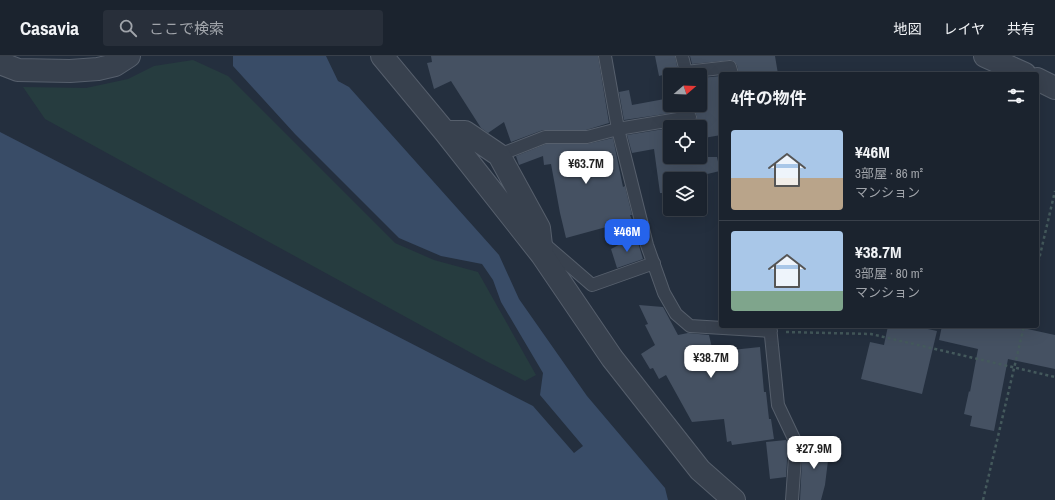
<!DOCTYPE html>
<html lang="ja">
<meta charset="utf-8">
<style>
:root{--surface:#1b232e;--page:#282f3a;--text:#f1f3f6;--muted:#a0a4aa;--line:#39404a;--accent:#2563eb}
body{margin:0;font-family:"Archivo Narrow","Noto Sans JP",sans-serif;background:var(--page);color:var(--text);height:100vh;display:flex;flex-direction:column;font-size:15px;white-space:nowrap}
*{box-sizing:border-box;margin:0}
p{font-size:13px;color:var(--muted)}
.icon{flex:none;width:22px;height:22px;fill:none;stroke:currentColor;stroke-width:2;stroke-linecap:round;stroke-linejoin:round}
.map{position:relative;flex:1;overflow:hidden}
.details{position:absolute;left:719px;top:16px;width:320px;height:256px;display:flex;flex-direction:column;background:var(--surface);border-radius:4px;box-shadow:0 4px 16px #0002,0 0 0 1px var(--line)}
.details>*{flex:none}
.needle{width:26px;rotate:71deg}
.buttons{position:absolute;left:663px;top:12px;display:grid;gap:8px}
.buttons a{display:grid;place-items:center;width:44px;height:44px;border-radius:4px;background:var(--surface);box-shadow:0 4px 16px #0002,0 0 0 1px var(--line);font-size:20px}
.price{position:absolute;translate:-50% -34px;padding:0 9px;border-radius:8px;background:#fff;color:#222;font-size:13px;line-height:26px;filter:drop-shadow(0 1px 2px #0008)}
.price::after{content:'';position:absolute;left:50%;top:24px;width:12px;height:9px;margin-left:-6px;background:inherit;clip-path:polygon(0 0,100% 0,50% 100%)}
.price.active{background:var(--accent);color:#fff}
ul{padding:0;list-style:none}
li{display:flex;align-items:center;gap:12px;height:100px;padding:0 12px}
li+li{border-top:1px solid var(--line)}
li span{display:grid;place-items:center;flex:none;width:112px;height:80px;border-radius:4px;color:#555}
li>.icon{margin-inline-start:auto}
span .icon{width:48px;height:48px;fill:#fffc;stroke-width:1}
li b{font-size:17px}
h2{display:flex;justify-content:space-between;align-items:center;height:48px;padding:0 12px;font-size:17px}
header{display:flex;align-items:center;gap:24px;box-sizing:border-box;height:56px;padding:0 20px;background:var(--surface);border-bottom:1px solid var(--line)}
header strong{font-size:19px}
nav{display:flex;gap:22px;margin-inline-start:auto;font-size:14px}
.search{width:280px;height:36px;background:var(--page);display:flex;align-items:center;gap:10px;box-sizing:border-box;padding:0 14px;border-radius:4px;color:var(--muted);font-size:15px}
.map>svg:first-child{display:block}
.green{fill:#263c3f}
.water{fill:#394c67}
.building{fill:#455162}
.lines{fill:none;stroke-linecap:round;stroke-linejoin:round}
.service-casing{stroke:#565f6c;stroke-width:14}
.minor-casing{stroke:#565f6c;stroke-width:24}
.path{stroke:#44595c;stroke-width:2.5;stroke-dasharray:3 3;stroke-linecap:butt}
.service{stroke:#38414e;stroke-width:12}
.minor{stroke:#38414e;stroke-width:22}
</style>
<header>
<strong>Casavia</strong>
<div class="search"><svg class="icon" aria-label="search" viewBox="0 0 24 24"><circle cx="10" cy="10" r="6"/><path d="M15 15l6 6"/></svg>ここで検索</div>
<nav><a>地図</a><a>レイヤ</a><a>共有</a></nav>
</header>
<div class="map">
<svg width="1055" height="444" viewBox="0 0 1055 444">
<rect width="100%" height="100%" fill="#242f3e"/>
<path class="green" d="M193,4L228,20L395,187L434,204L478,216L536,319L525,325L486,305L45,63L23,31L86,32L128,23L154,10Z"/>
<path class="water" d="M233,0H326L338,25L349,31L499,199L519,243L587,340L665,432L668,444H0V76L533,350L574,397L583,390L540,339L543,317L501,246L493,224L482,208L441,200L399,182L295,78L233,10Z"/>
<path class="building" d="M431,0H598L609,67L586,74H543L511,86L504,66L488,77L481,72L451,25L434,33L427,7L432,6Z
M655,0H675L678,15L659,20Z
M690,0H775L778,18H739L737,9L732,4L692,8Z
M721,20V79L704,82L702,71H676L695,66L697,63V59L692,54L624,64L619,36L629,34L632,49L670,42V49H700V22Z
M670,72V101H717L720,115L686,123H670V137H660L654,93L632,97L627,79Z
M613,82L623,131L625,130L632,159H630L632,164L566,182L560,157L551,108L544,109L543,100L519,109L516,100L546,88H587Z
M636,180L643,203L617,212L611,193Z
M639,249L663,251L678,279L688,277L709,279L713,296L760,291L764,336H766L769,363H771L774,383L732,389L731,385L727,386L724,363L692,366L666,319L659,323L653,312L650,313L641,298L655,289L645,269L648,268Z
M888,270H914L937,275L922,338L861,323L870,286L884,289Z
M942,270H1014L1055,279V313L1008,303L994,375L970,370L972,360L964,358L969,335L970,336L978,293L939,284Z
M786,384L788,388L786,421L770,423L766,386Z
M803,385L830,388L825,429L821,444H800Z"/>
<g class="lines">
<g class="service-casing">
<path id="service" d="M605,0L618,73L647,189L664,237L676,258L690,270L771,275
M682,0L686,16L730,11L732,18
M499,99L545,81H587L618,73L690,61
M541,185L592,229L654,207
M770,270L778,349L796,387L792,444"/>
</g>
<g class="minor-casing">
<path id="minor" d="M382,0L445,76L542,199L612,302L700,414L734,444
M985,0L1025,18
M0,7L18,14L70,15L98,13L115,9L129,0
M1037,23L1055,32
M445,76H465L499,99L539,172L542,198"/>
</g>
<path class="path" d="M1037,212L1055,135
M786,276L871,278L1055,321
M983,444L1024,270"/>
<use href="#service" class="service"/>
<use href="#minor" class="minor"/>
</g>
</svg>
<div class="buttons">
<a><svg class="needle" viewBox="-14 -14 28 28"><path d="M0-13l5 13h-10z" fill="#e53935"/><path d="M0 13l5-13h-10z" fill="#a0a4aa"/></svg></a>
<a><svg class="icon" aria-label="locate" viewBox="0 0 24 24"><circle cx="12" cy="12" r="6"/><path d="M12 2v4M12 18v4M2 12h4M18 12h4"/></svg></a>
<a><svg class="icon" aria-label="layers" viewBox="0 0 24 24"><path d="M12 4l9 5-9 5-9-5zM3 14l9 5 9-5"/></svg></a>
</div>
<b class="price" style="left:586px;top:129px">¥63.7M</b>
<b class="price active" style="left:627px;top:197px">¥46M</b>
<b class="price" style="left:711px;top:323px">¥38.7M</b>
<b class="price" style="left:814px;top:414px">¥27.9M</b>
<section class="details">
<h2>4件の物件<svg class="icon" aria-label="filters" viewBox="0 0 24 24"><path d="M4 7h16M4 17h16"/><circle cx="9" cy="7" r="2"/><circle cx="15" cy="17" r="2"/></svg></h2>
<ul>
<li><span style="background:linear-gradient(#a9c7e8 60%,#b9a48a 0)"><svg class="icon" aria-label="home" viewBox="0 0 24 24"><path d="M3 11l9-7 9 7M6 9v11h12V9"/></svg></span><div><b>¥46M</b><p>3部屋 · 86 m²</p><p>マンション</p></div></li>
<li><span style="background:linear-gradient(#a9c7e8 75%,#7fa58c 0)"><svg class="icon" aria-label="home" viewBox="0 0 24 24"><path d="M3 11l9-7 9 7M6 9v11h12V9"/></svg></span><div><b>¥38.7M</b><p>3部屋 · 80 m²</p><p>マンション</p></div></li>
</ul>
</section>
</div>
